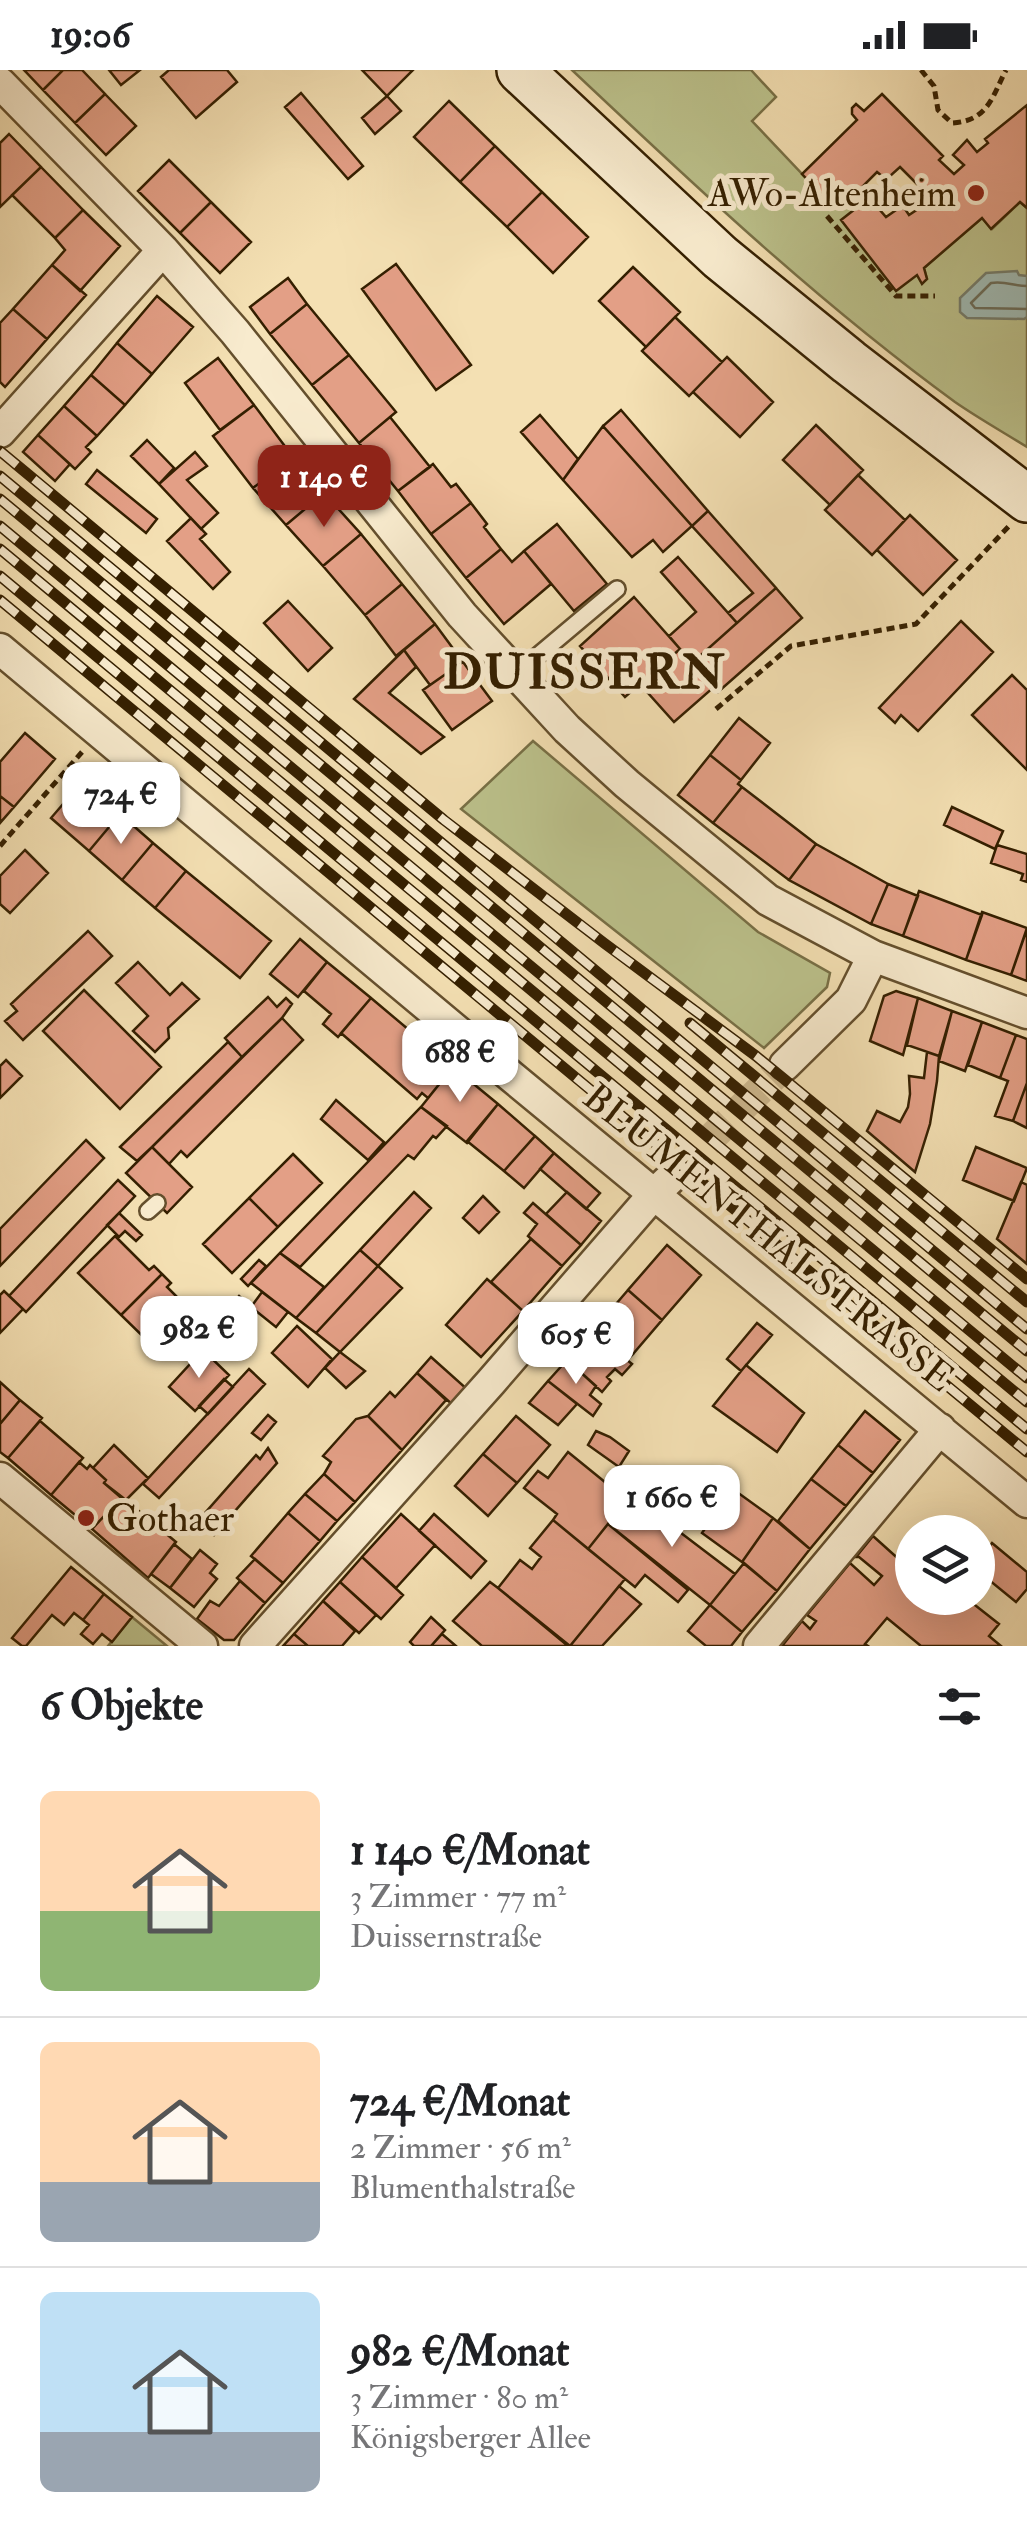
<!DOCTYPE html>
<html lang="de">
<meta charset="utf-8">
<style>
:root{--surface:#fff;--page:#f6f6f6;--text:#202124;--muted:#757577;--line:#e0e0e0;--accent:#8f2418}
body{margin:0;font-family:"IM FELL Double Pica",serif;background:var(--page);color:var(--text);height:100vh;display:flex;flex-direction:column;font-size:38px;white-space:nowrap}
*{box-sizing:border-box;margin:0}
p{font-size:32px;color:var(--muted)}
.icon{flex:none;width:55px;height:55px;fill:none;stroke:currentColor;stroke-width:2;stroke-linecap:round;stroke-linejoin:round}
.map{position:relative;height:1576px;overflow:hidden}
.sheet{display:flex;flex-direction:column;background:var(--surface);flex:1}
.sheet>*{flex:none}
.controls{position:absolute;left:895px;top:1445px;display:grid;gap:20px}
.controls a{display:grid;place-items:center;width:100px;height:100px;border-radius:50%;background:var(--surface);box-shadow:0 10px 40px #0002;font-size:50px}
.price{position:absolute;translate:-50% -85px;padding:0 22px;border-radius:20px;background:#fff;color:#222;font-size:32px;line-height:65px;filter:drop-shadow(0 2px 5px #0008)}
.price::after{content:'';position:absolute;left:50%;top:60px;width:30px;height:22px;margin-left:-15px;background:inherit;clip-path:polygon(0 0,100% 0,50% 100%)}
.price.on{background:var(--accent);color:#fff}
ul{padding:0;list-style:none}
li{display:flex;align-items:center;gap:30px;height:250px;padding:0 40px}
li+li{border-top:2px solid var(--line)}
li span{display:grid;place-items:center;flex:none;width:280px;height:200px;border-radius:15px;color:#555}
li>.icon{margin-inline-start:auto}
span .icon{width:120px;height:120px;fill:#fffc;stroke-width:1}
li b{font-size:42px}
h2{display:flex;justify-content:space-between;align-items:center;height:120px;padding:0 40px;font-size:42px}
.status{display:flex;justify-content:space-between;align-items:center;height:70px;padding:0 50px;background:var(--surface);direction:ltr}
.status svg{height:28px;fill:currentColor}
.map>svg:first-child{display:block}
.green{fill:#bcc28c;stroke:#787046;stroke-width:2.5}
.water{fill:#9fbbb5;stroke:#747d6d;stroke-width:2.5}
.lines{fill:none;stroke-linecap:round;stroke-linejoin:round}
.shore{stroke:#6a6d5a;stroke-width:2.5}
.building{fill:#e39f86;stroke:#341f00;stroke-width:2.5;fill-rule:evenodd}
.minor-tunnel{stroke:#ceb98f;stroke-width:30;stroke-dasharray:30 15;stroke-linecap:butt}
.service-casing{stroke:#644f2d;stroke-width:20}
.minor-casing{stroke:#644f2d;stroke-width:35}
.secondary-casing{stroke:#341f00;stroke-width:50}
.path{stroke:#341f00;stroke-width:5;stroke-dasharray:8 5;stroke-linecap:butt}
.service{stroke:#f8ebce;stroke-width:15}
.minor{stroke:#f8ebce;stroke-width:30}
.secondary{stroke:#f8ebce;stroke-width:45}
.rail-casing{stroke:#341f00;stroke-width:11}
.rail{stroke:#f8ebce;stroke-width:8;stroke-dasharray:22;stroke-linecap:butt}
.poi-dot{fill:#8f2418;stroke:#f8ebce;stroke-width:4}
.labels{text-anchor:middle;stroke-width:10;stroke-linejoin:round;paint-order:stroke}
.poi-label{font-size:38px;fill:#341f00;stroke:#f8ebce;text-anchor:end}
.street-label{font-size:38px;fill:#341f00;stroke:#f8ebce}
.district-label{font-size:48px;font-weight:bold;letter-spacing:2.5px;fill:#341f00;stroke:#f8ebce}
</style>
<div class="status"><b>19:06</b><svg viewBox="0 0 49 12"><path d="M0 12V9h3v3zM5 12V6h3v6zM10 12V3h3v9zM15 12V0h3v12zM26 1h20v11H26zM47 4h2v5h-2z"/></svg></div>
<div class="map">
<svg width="1027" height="1576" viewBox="0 0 1027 1576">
<rect width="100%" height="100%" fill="#f4e0b3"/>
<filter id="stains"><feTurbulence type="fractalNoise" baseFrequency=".002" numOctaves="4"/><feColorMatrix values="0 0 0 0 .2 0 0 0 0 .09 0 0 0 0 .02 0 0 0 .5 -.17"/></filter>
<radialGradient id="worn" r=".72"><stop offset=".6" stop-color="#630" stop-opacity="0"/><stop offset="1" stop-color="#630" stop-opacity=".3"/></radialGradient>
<path class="green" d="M572,0H751L776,27L752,51L823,126L829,120L839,131H846L856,122L864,132L842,150L917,205L922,213L927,209L924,198L982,148L992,159L1020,132L1027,138V377C1003,362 978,348 955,332C818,232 695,116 572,0Z
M533,671L758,862L830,903L827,917L764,978L461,739Z
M132,1547L167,1576H108Z"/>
<path class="water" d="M1017,201L1019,205L1027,206V247L1024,249L967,248L960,242V228L986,203Z"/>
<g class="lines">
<path class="shore" d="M1027,216C1013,216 1007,211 991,213L971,233L975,238L1027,239"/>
</g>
<path class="building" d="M24,0H63L43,20Z
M63,0H82L105,24L75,53L43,20Z
M109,0H140L121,15Z
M169,0H227L237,12L196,48L161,7Z
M362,0H413L387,26Z
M301,23L363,96L348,109L285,37Z
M105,24L136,56L106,85L75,53Z
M882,24L943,86L939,90L954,104L964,95L953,85L967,70L977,82L988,73L985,69L1027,35V138L1020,132L991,159L982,148L924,198L927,209L922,214L917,205L896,221L841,150L864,132L856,122L846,131H839L829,120L823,126L802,104L857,50L852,44V38L856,34L864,41ZM900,97L927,124V133L909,145L905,139L899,138L886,147L861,118L877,102L882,106L889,107Z
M387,26L401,41L375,64L362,48Z
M449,31L495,76L460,112L414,67Z
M9,64L41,97L0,137V73Z
M495,76L542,122L507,157L460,112Z
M169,90L211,132L180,163L138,121Z
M41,97L83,140L55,168L12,125Z
M542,122L588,167L553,203L507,157Z
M211,132L251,172L220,203L180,163Z
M83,140L120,176L80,221L52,195L65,180L55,168Z
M396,194L471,295L436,320L362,219Z
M52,195L86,225L47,269L13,239Z
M633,197L680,242L646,277L599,231Z
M288,208L307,234L270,264L250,237Z
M157,226L193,257L152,304L117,273Z
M307,234L349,285L312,315L270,264Z
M13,239L47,269L5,317L0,312V253Z
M675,247L722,292L689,326L642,281Z
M117,273L152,304L125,335L91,305Z
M349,285L396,342L359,373L312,315Z
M727,287L773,332L740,367L693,322Z
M218,288L254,335L220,360L185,313Z
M91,305L125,335L97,366L64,336Z
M254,335L293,387L253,418L213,366Z
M64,336L97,366L86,377L91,382L75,399L38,365Z
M621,340L708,441L692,456L603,356Z
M540,345L578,389L563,410L521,362Z
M390,347L430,397L398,421L359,373Z
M816,355L863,400L830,435L783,390Z
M603,356L692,456L663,482L653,470L632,487L563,410Z
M38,365L70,394L55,411L23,382Z
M147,370L174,398L159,414L131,386Z
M195,382L207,396L187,410L218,443L201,459L159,414Z
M293,387L324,423L286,455L253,418Z
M433,394L451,417L456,414L471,433L431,464L398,421Z
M97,400L157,449L146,463L86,414Z
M858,405L905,450L872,485L825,440Z
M324,423L361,464L323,496L286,455Z
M471,433L487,454L484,457L501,479L466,508L431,464Z
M708,441L776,518L737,553L728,543L753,523L692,456Z
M910,445L957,490L923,525L877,480Z
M191,448L206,464L200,469L230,502L213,519L167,471Z
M557,454L607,514L574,541L524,481Z
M361,464L402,514L365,545L323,496Z
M501,479L512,492L524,481L551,514L504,554L466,508Z
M678,487L737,553L692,593L669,566L696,542L661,502Z
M402,514L435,554L396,586L365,545Z
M776,518L802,548L718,622L692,593Z
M634,527L680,579L625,627L580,576Z
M288,531L332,578L308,601L264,553Z
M961,551L993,582L918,661L901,645L895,653L879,638Z
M435,554L463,592L430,615L404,580Z
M680,579L714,617L674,652L640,614Z
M404,580L416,597L389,623L444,667L421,684L354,629Z
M463,592L492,631L452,660L423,620Z
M1012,605L1027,620V700L972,645Z
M739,648L770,673L741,710L710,685Z
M25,663L55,689L14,737L0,726V692Z
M710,685L741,710L738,714L742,717L713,753L678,725Z
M82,712L120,744L89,781L51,748Z
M742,717L816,774L789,810L713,753Z
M0,726L14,737L0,753Z
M952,737L1003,761L995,779L944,755Z
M120,744L153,773L122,810L89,781Z
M153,773L186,801L155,838L122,810Z
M816,774L888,814L871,854L789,810Z
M997,775L1027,784V812L1021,810L1023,804L991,793Z
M25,780L48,803L10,843L0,834V806Z
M186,801L271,871L240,908L155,838Z
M888,814L918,826L903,866L871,854Z
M919,821L982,845L966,890L903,866Z
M982,842L1027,858L1011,905L966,890Z
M1027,859V911L1011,905Z
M88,861L112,886L23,970L5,951L17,941L11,934Z
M300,869L327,892L298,927L270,904Z
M138,892L170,925L182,913L199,929L168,958L169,968L155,982L133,961L148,946L116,913Z
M327,892L371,928L338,967L323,954L331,944L304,921Z
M84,920L161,997L120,1039L43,961Z
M896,921L918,928L903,985L870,971L884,926Z
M268,927L277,937L286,928L292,934L282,948L242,987L225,968Z
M371,928L453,997L428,1028L422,1023L417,1029L341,963Z
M918,928L952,941L939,986L907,975Z
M952,941L982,952L965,1001L939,991Z
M282,948L303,970L187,1087L181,1081L169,1094L152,1077Z
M982,952L1016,965L1000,1008L968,995Z
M1016,965L1027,969V1013L1013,1051L995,1046L1008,1011L1000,1008Z
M228,972L242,987L152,1077L137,1091L120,1077Z
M927,982L939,986L937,1011L930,1054L915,1102L867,1061L877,1041L900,1052L908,1037L910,1024L909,1006L924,1008Z
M6,990L22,1006L0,1028V996Z
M453,997L498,1034L467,1073L421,1037Z
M1027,1013V1058L1013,1051Z
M336,1030L384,1072L368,1090L321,1049Z
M498,1034L535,1066L504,1101L467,1071Z
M421,1037L447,1056L436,1068L433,1066L414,1089L408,1085L300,1197L280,1183Z
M535,1066L554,1083L524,1118L504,1101Z
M86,1070L104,1088L0,1196V1159Z
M152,1077L192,1117L167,1143L126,1103Z
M976,1077L1027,1098L1014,1131L963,1110Z
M554,1083L600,1123L586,1139L540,1099Z
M293,1084L322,1113L278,1157L249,1128Z
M118,1110L135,1126L26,1242L9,1226Z
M1021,1112L1027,1115V1194L997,1169Z
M414,1122L431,1138L378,1196L360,1180Z
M567,1122L601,1151L581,1175L546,1144Z
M483,1126L499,1142L479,1163L463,1148Z
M249,1128L278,1157L232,1203L203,1174Z
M533,1133L581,1175L562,1196L528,1166L537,1154L524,1143Z
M119,1143L142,1165L136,1171L125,1161L119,1167L107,1155Z
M115,1166L149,1200L154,1196L162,1204L121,1245L78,1203Z
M531,1169L562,1196L523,1241L491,1212Z
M667,1175L701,1205L662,1250L628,1220Z
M360,1180L378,1196L316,1263L296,1248Z
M280,1183L324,1217L296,1248L251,1213Z
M259,1190L266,1196L248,1216L241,1209Z
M378,1196L402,1218L340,1282L316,1263Z
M162,1204L171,1213L167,1217L200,1250L164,1287L121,1245Z
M487,1209L523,1241L481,1287L446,1255Z
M628,1220L662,1250L633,1284L598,1255Z
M4,1221L23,1239L0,1263V1225Z
M262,1222L288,1242L276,1257L251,1237Z
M239,1226L251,1237L233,1256L221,1246Z
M757,1253L772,1265L741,1301L727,1289Z
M598,1255L633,1284L627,1290L632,1294L622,1305L615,1299L607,1307L611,1311L602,1322L567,1290Z
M297,1256L332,1289L308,1317L272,1283Z
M203,1280L229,1305L195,1341L169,1317Z
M340,1282L365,1301L346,1318L325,1298Z
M431,1287L468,1320L454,1336L417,1303Z
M567,1290L596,1316L590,1325L601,1334L593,1346L548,1311Z
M746,1295L804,1343L777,1382L713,1336Z
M249,1299L265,1314L159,1428L143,1414Z
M417,1303L446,1330L402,1380L368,1346L390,1322L395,1327Z
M224,1309L233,1317L208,1344L199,1336Z
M548,1311L577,1334L558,1355L529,1333Z
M0,1312L20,1330L0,1354Z
M20,1330L42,1348L8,1388L0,1382V1354Z
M865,1341L900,1370L873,1403L838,1375Z
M268,1345L276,1352L261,1370L252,1363Z
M368,1346L402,1380L355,1432L324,1404L331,1392L323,1386L356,1349Z
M516,1346L550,1375L517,1413L483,1384Z
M40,1351L83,1388L51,1425L8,1388Z
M596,1361L610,1367L629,1381L619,1397L588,1375Z
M114,1375L148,1408L125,1431L104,1413L106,1410L93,1398Z
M838,1375L873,1403L846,1436L811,1409Z
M268,1378L277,1393L214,1465L198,1451L256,1385L260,1389Z
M568,1382L627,1430L588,1479L553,1450L557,1444L524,1418L538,1401L548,1408Z
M483,1384L517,1413L488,1446L455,1416Z
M79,1392L87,1399L90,1395L106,1410L104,1413L122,1427L92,1459L51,1425Z
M324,1404L355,1432L337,1451L305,1424Z
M811,1409L846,1436L810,1479L778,1451Z
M723,1412L773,1448L742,1492L702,1463L713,1447L703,1439Z
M305,1424L337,1451L320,1471L288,1443Z
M631,1425L735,1504L710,1535L608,1454Z
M122,1427L176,1472L148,1508L92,1459Z
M288,1443L320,1471L283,1513L251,1486Z
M401,1444L435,1475L396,1518L362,1487Z
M434,1444L486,1491L471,1508L419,1461Z
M773,1448L810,1479L777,1521L742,1492Z
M553,1450L625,1509L570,1576L498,1518L520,1490L532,1499L541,1487L530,1478Z
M608,1454L688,1520L678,1532L645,1505L635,1517L588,1479Z
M873,1466L903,1493L907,1489L906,1486L912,1489V1528H966L999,1554L989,1566L1001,1576H921L887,1548L865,1574L868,1576H782L802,1551L810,1559L816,1551L807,1545L850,1493L874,1515L882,1506L859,1487H856Z
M992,1473L1027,1502V1519L1016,1532L978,1501V1491Z
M174,1474L192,1489L170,1518L151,1504Z
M200,1480L217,1494L210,1503L217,1509L194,1537L170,1518Z
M362,1487L403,1525L381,1549L340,1512Z
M255,1489L283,1513L265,1533L237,1508Z
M744,1493L777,1521L742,1562L710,1535Z
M71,1497L104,1524L83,1550L74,1543L64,1555L52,1545L26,1576H22L12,1568Z
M240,1511L265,1533L234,1570H224L197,1549L210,1531L219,1536Z
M340,1512L376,1545L359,1563L323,1531Z
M490,1512L498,1518L568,1576H482L453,1551Z
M619,1516L641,1534L602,1576H570Z
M104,1524L132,1547L112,1572L102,1564L93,1574L81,1564L89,1555L83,1550Z
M323,1531L355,1561L342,1576H308L294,1564Z
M710,1535L742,1562L731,1576H706L688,1561Z
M431,1547L445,1560L431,1576H414L410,1572Z
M294,1564L308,1576H283Z
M442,1564L456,1576H431Z"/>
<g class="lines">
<path class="minor-tunnel" d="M675,1104L785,995"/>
<g class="service-casing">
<path id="service" d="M516,604L617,519
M148,1141L157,1133"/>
</g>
<g class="minor-casing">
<path id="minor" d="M0,13L163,180L235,262L462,545L567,659L627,714L768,830L873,886L1027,943
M0,362L163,180
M0,579L512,1007L1027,1432
M785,995L851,930L873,886
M0,1408L202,1576
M255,1576L491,1312L654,1124L675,1104
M759,1576L940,1359"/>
</g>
<g class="secondary-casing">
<path id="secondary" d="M520,0L720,187L849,292L1027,429"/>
</g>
<path class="path" d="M921,0L934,16L938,40L952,53C988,51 992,27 1006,0
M827,146L896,226H935
M716,639L791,576L916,554L1010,455
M0,776L82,682"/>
<use href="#service" class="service"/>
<use href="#minor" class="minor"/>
<use href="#secondary" class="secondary"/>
<g class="rail-casing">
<path id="rail" d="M0,381L444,750L604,873L756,986L1027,1209
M0,406L1027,1259
M0,429L1027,1281
M0,456L1027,1308
M0,479L1027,1332
M0,506L1027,1359
M0,530L1027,1382
M690,953L1027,1232"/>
</g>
<use href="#rail" class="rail"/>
</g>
<g class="poi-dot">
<circle cx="976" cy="123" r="10"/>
<circle cx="86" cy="1448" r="10"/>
</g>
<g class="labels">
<g class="poi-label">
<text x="956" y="136">AWo-Altenheim</text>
<text x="106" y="1461" text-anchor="start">Gothaer</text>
</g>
<g class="street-label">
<text transform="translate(769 1167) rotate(39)" y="13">BLUMENTHALSTRASSE</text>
</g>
<g class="district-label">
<text x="585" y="618">DUISSERN</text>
</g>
</g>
<rect width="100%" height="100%" filter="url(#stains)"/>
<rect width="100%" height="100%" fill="url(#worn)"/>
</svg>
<div class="controls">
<a><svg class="icon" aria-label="layers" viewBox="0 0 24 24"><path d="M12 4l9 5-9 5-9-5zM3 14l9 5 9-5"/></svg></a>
</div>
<b class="price on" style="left:324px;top:460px">1 140 €</b>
<b class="price" style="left:121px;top:777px">724 €</b>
<b class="price" style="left:460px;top:1035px">688 €</b>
<b class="price" style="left:199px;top:1311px">982 €</b>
<b class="price" style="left:576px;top:1317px">605 €</b>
<b class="price" style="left:672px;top:1480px">1 660 €</b>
</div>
<section class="sheet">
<h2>6 Objekte<svg class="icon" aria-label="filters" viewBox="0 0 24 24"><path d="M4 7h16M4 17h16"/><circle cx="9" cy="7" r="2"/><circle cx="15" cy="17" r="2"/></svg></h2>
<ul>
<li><span style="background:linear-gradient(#ffd9b3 60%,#8fb573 0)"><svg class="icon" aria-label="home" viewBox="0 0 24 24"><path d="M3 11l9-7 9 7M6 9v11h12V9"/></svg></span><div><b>1 140 €/Monat</b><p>3 Zimmer · 77 m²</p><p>Duissernstraße</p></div></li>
<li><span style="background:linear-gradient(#ffd9b3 70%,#9aa5b1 0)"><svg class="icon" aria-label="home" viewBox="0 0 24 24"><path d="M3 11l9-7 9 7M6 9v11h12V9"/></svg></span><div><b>724 €/Monat</b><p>2 Zimmer · 56 m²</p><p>Blumenthalstraße</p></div></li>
<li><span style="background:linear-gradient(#bfe0f5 70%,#9aa5b1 0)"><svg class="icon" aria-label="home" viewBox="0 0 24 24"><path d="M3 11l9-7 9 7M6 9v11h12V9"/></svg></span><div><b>982 €/Monat</b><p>3 Zimmer · 80 m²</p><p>Königsberger Allee</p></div></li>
</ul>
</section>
